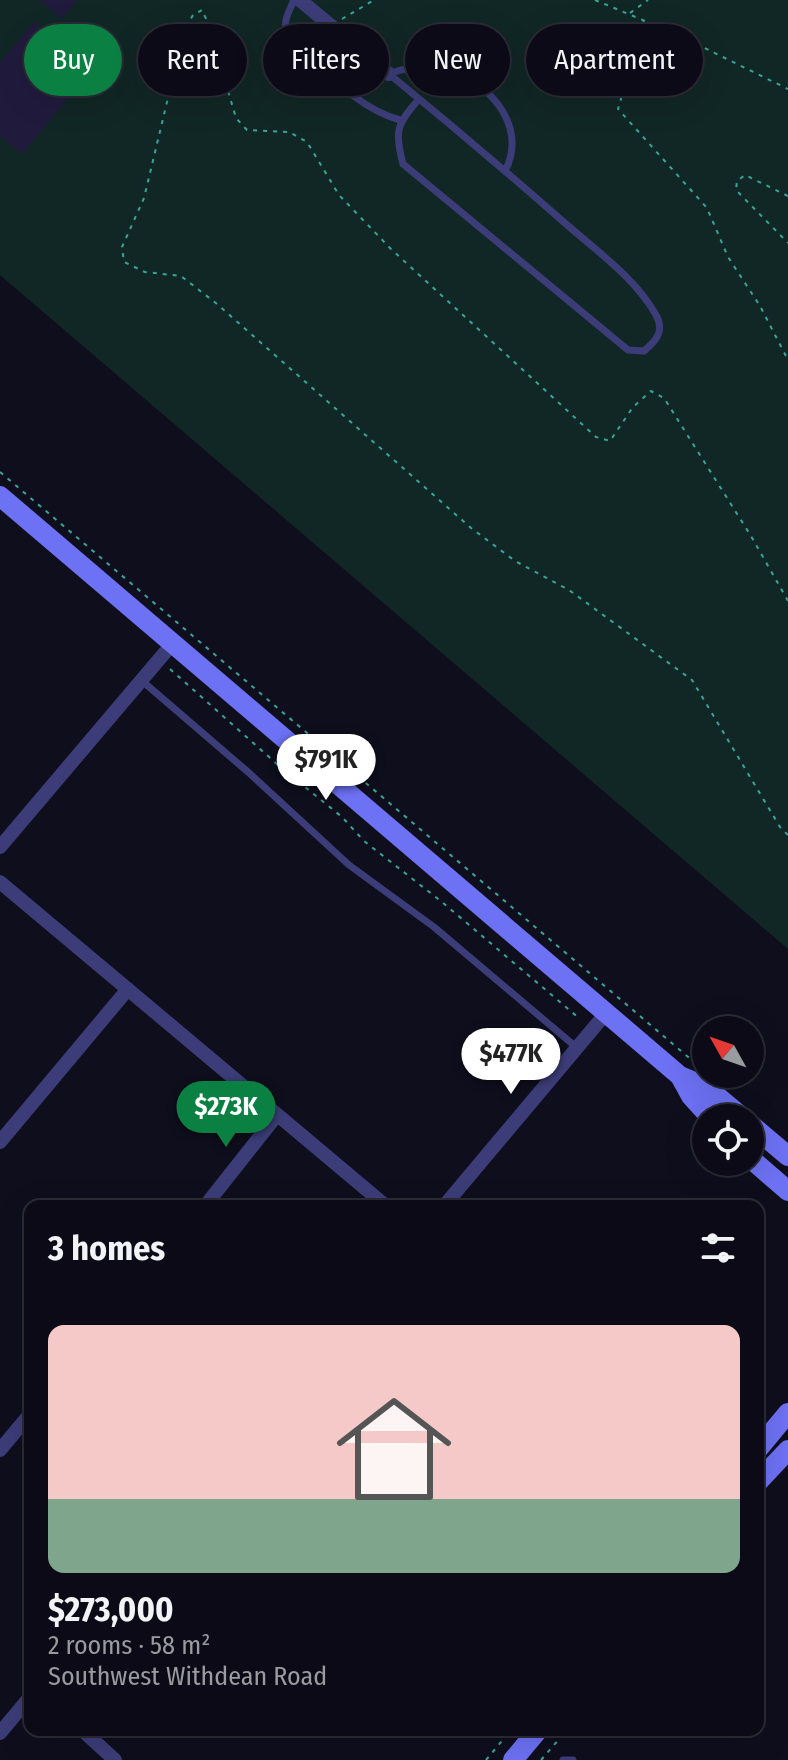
<!DOCTYPE html>
<meta charset="utf-8">
<style>
:root{--surface:#0b0a16;--page:#14131f;--text:#f1f3f6;--muted:#9a9aa1;--line:#2b2b35;--accent:#0b8043}
body{margin:0;font-family:"Fira Sans Condensed",sans-serif;background:var(--page);color:var(--text);height:100vh;display:flex;flex-direction:column;font-size:30px;white-space:nowrap}
*{box-sizing:border-box;margin:0}
p{font-size:26px;color:var(--muted)}
.icon{flex:none;width:44px;height:44px;fill:none;stroke:currentColor;stroke-width:2;stroke-linecap:round;stroke-linejoin:round}
.map{position:relative;flex:1;overflow:hidden}
.details{position:absolute;left:24px;top:1200px;width:740px;height:536px;display:flex;flex-direction:column;background:var(--surface);border-radius:16px;box-shadow:0 8px 32px #0002,0 0 0 2px var(--line)}
.details>*{flex:none}
.guide{position:absolute;left:24px;top:24px;width:740px;height:72px;display:flex;gap:16px}
.needle{width:52px;rotate:310deg}
.buttons{position:absolute;left:692px;top:1016px;display:grid;gap:16px}
.buttons a{display:grid;place-items:center;width:72px;height:72px;border-radius:50%;background:var(--surface);box-shadow:0 8px 32px #0002,0 0 0 2px var(--line);font-size:40px}
.price{position:absolute;translate:-50% -68px;padding:0 18px;border-radius:28px;background:#fff;color:#222;font-size:26px;line-height:52px;filter:drop-shadow(0 2px 4px #0008)}
.price::after{content:'';position:absolute;left:50%;top:48px;width:24px;height:18px;margin-left:-12px;background:inherit;clip-path:polygon(0 0,100% 0,50% 100%)}
.price.on{background:var(--accent);color:#fff}
ul{padding:0;list-style:none}
li{display:grid;align-content:center;gap:16px;height:424px;padding:0 24px}
li+li{border-top:2px solid var(--line)}
li span{display:grid;place-items:center;height:248px;border-radius:16px;color:#555}
li>.icon{margin-inline-start:auto}
span .icon{width:144px;height:144px;fill:#fffc;stroke-width:1}
li b{font-size:34px}
h2{display:flex;justify-content:space-between;align-items:center;height:96px;padding:0 24px;font-size:34px}
.tag{padding:0 28px;border-radius:36px;background:var(--surface);box-shadow:0 8px 32px #0002,0 0 0 2px var(--line);font-size:28px;line-height:72px}
.tag.on{background:var(--accent);color:#fff}
.map>svg:first-child{display:block}
.green{fill:#112725}
.building{fill:#201b3d}
.lines{fill:none;stroke-linecap:round;stroke-linejoin:round}
.path{stroke:#37a699;stroke-width:2;stroke-dasharray:4 6;stroke-linecap:butt}
.service{stroke:#3c3d78;stroke-width:7}
.minor{stroke:#3c3d78;stroke-width:14}
.secondary{stroke:#6d71f3;stroke-width:20}
</style>
<div class="map">
<svg width="788" height="1760" viewBox="0 0 788 1760">
<rect width="100%" height="100%" fill="#0f0e1d"/>
<path class="green" d="M0,0H788V949L0,275Z"/>
<path class="building" d="M39,0H77L62,19Z
M34,22L92,69L22,154L0,136V63Z"/>
<g class="lines">
<path class="path" d="M595,0L676,34L788,89
M630,13L648,0
M342,19L374,0
M644,20L618,109L707,208L728,257L760,306L788,360
M788,196L745,175L737,181L736,190L788,243
M0,472L694,1062
M788,601L751,536L664,398L651,391L633,407L610,441L596,437L391,249L339,195L307,142L289,132L247,130L236,118L208,23L202,10L193,15L184,31L144,198L122,247L124,262L145,272L181,276L217,304L471,528L515,561L569,590L692,680L780,827L788,835
M170,669L278,765L342,817L364,841L442,902L580,1019
M486,1760L511,1730
M541,1760L567,1730"/>
<path class="service" d="M294,0C288,13 282,23 288,37C322,67 356,108 400,120
M419,99C397,124 394,131 403,164L628,350L644,351C656,341 665,331 656,315C636,279 597,251 566,224C508,173 449,123 389,74C405,68 421,65 438,68C484,75 530,124 505,171
M141,680L248,772L349,865L434,927L576,1047
M563,1760H573"/>
<path class="minor" d="M300,0L389,74
M0,847L173,643
M0,882L386,1206
M0,1142L128,989
M205,1206L277,1115
M444,1206L607,1012
M0,1450L30,1414
M82,1730L115,1760
M0,1733L30,1697"/>
<path class="secondary" d="M0,496L680,1076L706,1087L743,1118
M680,1076L691,1096L711,1118
M750,1124L788,1156
M750,1158L788,1191
M758,1449L788,1413
M758,1482L788,1450
M513,1760L538,1730"/>
</g>
</svg>
<div class="buttons">
<a><svg class="needle" viewBox="-14 -14 28 28"><path d="M0-13l5 13h-10z" fill="#e53935"/><path d="M0 13l5-13h-10z" fill="#9a9aa1"/></svg></a>
<a><svg class="icon" aria-label="locate" viewBox="0 0 24 24"><circle cx="12" cy="12" r="6"/><path d="M12 2v4M12 18v4M2 12h4M18 12h4"/></svg></a>
</div>
<b class="price" style="left:326px;top:802px">$791K</b>
<b class="price" style="left:511px;top:1096px">$477K</b>
<b class="price on" style="left:226px;top:1149px">$273K</b>
<div class="guide">
<a class="tag on">Buy</a>
<a class="tag">Rent</a>
<a class="tag">Filters</a>
<a class="tag">New</a>
<a class="tag">Apartment</a>
</div>
<section class="details">
<h2>3 homes<svg class="icon" aria-label="filters" viewBox="0 0 24 24"><path d="M4 7h16M4 17h16"/><circle cx="9" cy="7" r="2"/><circle cx="15" cy="17" r="2"/></svg></h2>
<ul>
<li><span style="background:linear-gradient(#f6c9c9 70%,#7fa58c 0)"><svg class="icon" aria-label="home" viewBox="0 0 24 24"><path d="M3 11l9-7 9 7M6 9v11h12V9"/></svg></span><div><b>$273,000</b><p>2 rooms · 58 m²</p><p>Southwest Withdean Road</p></div></li>
</ul>
</section>
</div>
